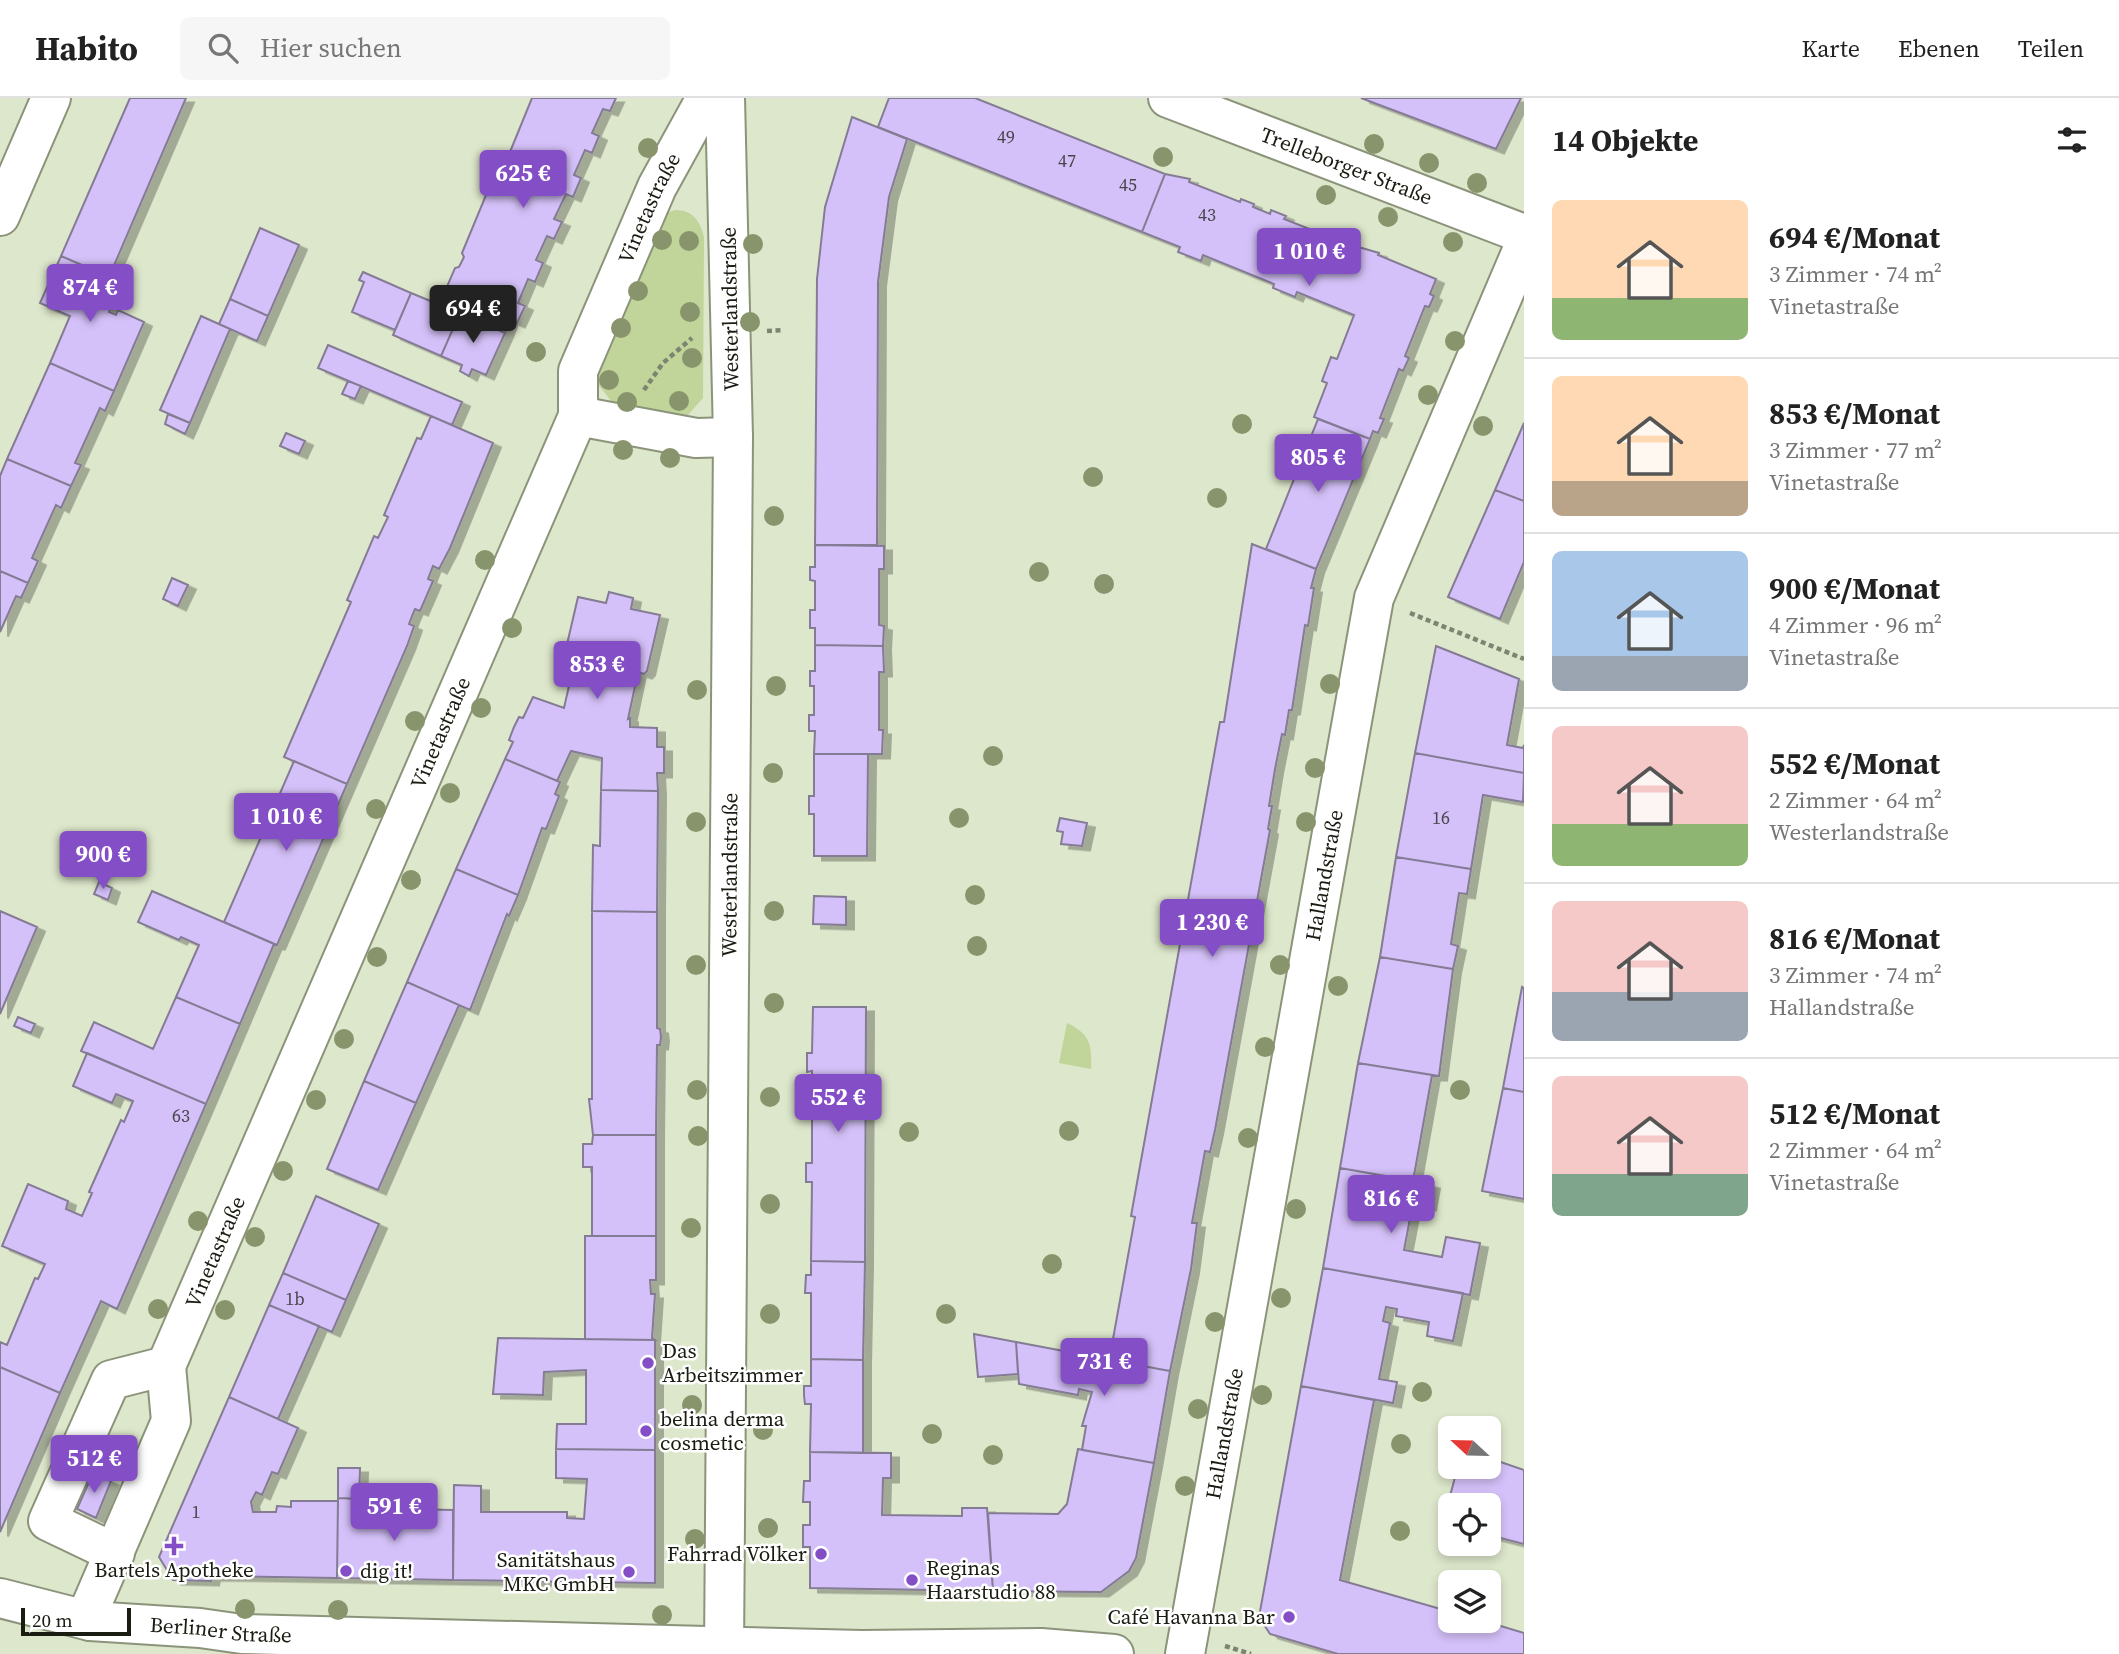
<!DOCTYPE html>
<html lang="de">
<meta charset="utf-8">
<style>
:root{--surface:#fff;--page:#f6f6f6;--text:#222;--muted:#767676;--line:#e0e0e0;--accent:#844ec6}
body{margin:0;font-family:"Source Serif 4",serif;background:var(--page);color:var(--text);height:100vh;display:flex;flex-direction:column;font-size:26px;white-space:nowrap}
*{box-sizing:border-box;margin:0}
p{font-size:23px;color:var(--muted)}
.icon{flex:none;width:38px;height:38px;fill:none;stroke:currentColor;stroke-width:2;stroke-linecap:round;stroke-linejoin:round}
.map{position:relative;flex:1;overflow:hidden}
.sheet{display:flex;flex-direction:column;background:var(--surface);width:595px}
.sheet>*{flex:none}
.needle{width:46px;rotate:292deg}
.tools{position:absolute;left:1438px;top:1318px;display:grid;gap:14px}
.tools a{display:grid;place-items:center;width:63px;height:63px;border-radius:10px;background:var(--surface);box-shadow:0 4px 10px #0003;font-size:35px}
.scale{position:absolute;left:21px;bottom:18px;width:110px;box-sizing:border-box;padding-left:7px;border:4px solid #181c11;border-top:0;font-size:19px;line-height:24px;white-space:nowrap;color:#181c11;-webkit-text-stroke:5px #fff;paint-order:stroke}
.price{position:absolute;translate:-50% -60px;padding:0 16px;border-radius:7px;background:var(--accent);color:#fff;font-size:23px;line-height:46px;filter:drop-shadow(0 2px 4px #0008)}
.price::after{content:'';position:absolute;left:50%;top:42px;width:21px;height:16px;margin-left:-10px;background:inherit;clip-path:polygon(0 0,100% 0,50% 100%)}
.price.current{background:#222;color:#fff}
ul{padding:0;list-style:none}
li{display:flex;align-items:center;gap:21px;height:175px;padding:0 28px}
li+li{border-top:2px solid var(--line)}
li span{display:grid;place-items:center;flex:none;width:196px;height:140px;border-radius:10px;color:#555}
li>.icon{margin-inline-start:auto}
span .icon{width:84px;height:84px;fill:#fffc;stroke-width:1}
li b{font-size:30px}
h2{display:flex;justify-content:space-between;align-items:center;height:84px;padding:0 28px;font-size:30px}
header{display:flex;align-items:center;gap:42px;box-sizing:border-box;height:98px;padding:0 35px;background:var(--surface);border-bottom:2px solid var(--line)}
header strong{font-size:33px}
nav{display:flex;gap:38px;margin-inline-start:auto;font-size:24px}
.search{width:490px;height:63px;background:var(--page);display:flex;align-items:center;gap:18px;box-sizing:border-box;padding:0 24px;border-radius:10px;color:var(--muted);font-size:26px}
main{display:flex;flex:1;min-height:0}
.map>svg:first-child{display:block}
.green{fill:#c1d49a}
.building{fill:#d5c1f9;stroke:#847b94;stroke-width:2;filter:url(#shadow)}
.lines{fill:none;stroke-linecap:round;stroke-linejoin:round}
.minor-casing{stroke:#8b947a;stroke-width:42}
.major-casing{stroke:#8b947a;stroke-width:42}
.path{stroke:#7d8471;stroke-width:4.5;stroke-dasharray:5 3.5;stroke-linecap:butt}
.minor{stroke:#fff;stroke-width:38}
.major{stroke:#fff;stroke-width:38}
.tree{fill:#88946b}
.poi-dot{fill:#844ec6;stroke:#fff;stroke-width:2.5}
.labels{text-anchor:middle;stroke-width:5;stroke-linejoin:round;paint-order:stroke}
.number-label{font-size:18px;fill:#47454b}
.street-label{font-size:21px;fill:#181c11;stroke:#fff}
.poi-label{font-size:21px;fill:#181c11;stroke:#fff;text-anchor:start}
</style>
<header>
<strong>Habito</strong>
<div class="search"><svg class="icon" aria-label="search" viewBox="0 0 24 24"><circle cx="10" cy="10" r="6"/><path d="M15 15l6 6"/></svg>Hier suchen</div>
<nav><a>Karte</a><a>Ebenen</a><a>Teilen</a></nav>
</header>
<main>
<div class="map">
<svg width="1524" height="1556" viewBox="0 0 1524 1556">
<defs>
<filter id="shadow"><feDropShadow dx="8" dy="4.5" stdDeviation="0" flood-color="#0004"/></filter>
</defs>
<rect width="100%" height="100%" fill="#dde7cb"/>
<path class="green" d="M675,112C693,112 700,123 704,139L703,300L688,317L678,320L615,308L597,285L598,253L664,116Z
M1067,925C1090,936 1092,946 1091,971L1059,965Z"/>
<path class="building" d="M130,0H186L109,179L61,158Z
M532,0H616L610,13L603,11L592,35L599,38L592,55L585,52L574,77L581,80L573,99L566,96L554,121L562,124L554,141L547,138L536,162L543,165L535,184L528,181L518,205L525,208L517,225L510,222L505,235L439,207L455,170L459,169L464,159L462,155L491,85H497L501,76Z
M889,0H975L1165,76L1142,134L878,29Z
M1361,0H1521L1496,51Z
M852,19L907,41L889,99L878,184L877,447H815L817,181L825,109Z
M1165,76L1190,81L1189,84L1240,104L1241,101L1254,106L1253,109L1270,116L1271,112L1286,118L1284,121L1335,141L1337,138L1350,143L1348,146L1379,155L1378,157L1436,181L1430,196L1434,198L1429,209L1425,208L1405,258L1409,260L1403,273L1399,271L1380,320L1384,321L1378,335L1373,333L1370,341L1314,319L1327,285L1322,283L1331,259L1337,261L1354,217L1297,194L1295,199L1273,190L1274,186L1203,157L1201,163L1178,154L1180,149L1142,134Z
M260,130L299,147L268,218L230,201Z
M61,158L119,183L109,214L116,217L118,212L144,224L114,293L50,265L70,218L40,205Z
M363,174L411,195L395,232L352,214L364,184L359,182Z
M411,195L460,215L441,258L393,237Z
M230,201L268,218L257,243L219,226Z
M460,215L505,235L486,277L472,271L469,278L460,273L462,267L441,258Z
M201,218L230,231L190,325L160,312Z
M328,247L462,304L452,327L318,270Z
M50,265L114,293L105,313L100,310L75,365L81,367L71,388L7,361Z
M348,283L361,288L355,301L342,296Z
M168,316L190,325L185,336L165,326Z
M431,318L493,345L450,450L439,471L433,468L428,481L433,483L420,513L415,511L412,518L409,526L414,528L407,548L347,686L284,659L351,504L347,502L374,438L378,440L388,419L384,417L417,340L421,341Z
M1318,321L1370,341L1316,471L1266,451Z
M1524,325V403L1495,392Z
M286,335L305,343L299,356L280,348Z
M7,361L71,388L61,410L56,407L32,460L38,463L28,485L0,473V378Z
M1495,392L1524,403V464L1500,521L1448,499Z
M1252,446L1316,471L1311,490H1314L1308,528L1305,527L1292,612H1289L1285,637L1282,636L1275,671L1269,708H1272L1268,731L1270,732L1215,1032L1210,1054L1205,1053L1192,1125H1197L1191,1171L1170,1273L1105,1261L1108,1243L1113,1241L1135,1119L1131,1118L1220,624H1224Z
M815,447L884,448V471H879V527L884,528L883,548L815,547V530H810V512H815V483L810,482V469H815Z
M0,473L28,485L21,500L16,498L0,534Z
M172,480L188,487L178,508L163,501Z
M609,494L633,500L631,511L660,517L647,573L644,576L638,574L628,621L630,620V629L657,630V649H664V675H657L658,693L601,692L602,660L571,653L557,683L505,661L513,644L509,642L514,629L519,619L523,620L533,599L564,610L573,570H570L573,559L565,555L578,499L606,505Z
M815,547L883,548L884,574H879V632H883L882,656H814L815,633H809V617H814V588H810V573H815Z
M1436,548L1519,581L1507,647L1523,650L1524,647V675L1415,655Z
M1415,655L1524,675L1523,704L1483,697L1471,771L1396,759Z
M814,656H868L867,758H814V716H809V698H814Z
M505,661L560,684L555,696L559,698L546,731L542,730L518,797L456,771Z
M294,663L347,686L277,847L224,824Z
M601,692L658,693L657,814L592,813L593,747L600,748Z
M1060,720L1087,725L1082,748L1061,746L1063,734L1057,733Z
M1396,759L1471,771L1467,796L1459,795L1451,846L1458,848L1453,871L1380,859Z
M456,771L518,797L509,818L507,816L470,912L407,884Z
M99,784L112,790L108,802L94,796Z
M152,793L274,846L240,926L176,899L199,847L181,839L179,842L138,824Z
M814,798L846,799V827L813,826Z
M0,813L37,829L0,916Z
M592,813L657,814V930L660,931L661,939L660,947H657L656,1037H593L589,1001H592Z
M1380,859L1453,871L1439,978L1358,965Z
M407,884L459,907L416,1005L364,983Z
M1522,889L1524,890V994L1503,990Z
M176,899L240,926L206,1006L81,953L94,924L153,951Z
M813,909H866L865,1164L811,1163L812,1084H806V1065H812V973L807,974V955H812Z
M18,919L35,926L31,935L14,928Z
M87,955L206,1006L117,1211L101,1203L60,1295L0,1269V1244L7,1247L35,1180L38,1181L45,1166L2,1148L28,1086L68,1103L66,1111L82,1118L92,1095L89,1094L121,1022L124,1024L133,1003L116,996L112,1005L73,988Z
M1358,965L1432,977L1413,1083L1340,1070Z
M364,983L416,1005L378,1092L327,1071Z
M1503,990L1524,994V1101L1482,1093Z
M593,1037H656V1138H592V1069H583V1046H592Z
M1340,1070L1432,1086L1428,1108L1413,1105L1404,1152L1442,1159L1446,1139L1480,1145L1470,1197L1323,1170Z
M316,1098L379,1126L346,1202L283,1175Z
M585,1138H656V1182H650L651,1196H655L652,1240L655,1242L585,1241Z
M811,1163L865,1164L863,1262L811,1261V1195H805L806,1177H811Z
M1323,1170L1463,1195L1453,1243L1427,1238L1429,1224L1396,1218L1397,1211L1386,1209L1383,1223L1390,1225L1379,1281L1397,1284L1393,1305L1301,1288Z
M283,1175L346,1202L332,1234L269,1207Z
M269,1207L319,1228L278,1321L229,1299Z
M974,1236L1016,1244L1018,1276L978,1279Z
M498,1240L655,1242V1352L556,1351L557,1326H586V1272L544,1274L543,1297L493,1296Z
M1016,1244L1170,1273L1154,1365L1082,1352L1086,1328H1082L1092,1294L1079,1291L1078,1297L1019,1286Z
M811,1261L863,1262V1355L810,1354L811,1306H805L804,1297V1288H811Z
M0,1269L60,1295L0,1434Z
M1301,1288L1374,1302L1340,1482L1451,1514V1522H1481L1524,1535V1556H1338L1270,1536L1259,1519Z
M229,1299L298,1330L278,1376L272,1374L262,1397L256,1394L251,1404L253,1414H276L277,1408L291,1409V1403H338L337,1480L212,1478L211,1483L173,1482L159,1459Z
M556,1351L655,1352V1485L453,1482L454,1387L481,1388V1414H567V1420L584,1421L587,1381L556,1380Z
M1078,1351L1154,1365L1136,1460L1129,1473L1101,1494L993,1493L988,1415L1058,1416L1067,1406Z
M810,1354L891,1355V1380H883L882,1417L962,1418V1410H987L993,1493L810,1490V1449H803V1427H810V1404H803L804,1383H810Z
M1489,1360L1524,1372V1446L1489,1437V1407H1451V1426L1443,1424L1458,1368H1489Z
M338,1370H360L359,1401L338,1400Z
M93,1375L111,1383L96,1420L77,1411Z
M338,1400L359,1401V1410L453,1412V1482L337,1480Z"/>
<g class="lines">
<g class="minor-casing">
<g id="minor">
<path id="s1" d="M1168,0L1524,136"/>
<path d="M0,118L51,0"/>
<path d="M578,318L696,340L733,339"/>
<path d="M115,1455L48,1423L111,1282L166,1268"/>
<path id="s2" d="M90,1523L91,1508L171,1323L166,1268L578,318V273L657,89L706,0"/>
<path id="s3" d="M724,1556L733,339L725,0"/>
<path id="s4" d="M1185,1556L1374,500L1524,148"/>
</g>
</g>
<g class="major-casing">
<g id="major">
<path id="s5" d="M0,1500L90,1523L200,1530L242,1536L862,1552L1041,1550L1114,1556"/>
</g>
</g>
<path class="path" d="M767,233L784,232
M644,292L663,265L692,240
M1410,515L1524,561
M1225,1548L1251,1556"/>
<use href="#minor" class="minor"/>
<use href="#major" class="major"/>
</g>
<g class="tree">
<circle cx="1374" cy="46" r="10"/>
<circle cx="648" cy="50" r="10"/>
<circle cx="1163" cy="59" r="10"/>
<circle cx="1429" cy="65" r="10"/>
<circle cx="1477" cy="85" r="10"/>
<circle cx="1326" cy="97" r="10"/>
<circle cx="1388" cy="119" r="10"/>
<circle cx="662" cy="142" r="10"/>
<circle cx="689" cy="143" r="10"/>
<circle cx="1453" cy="144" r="10"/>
<circle cx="753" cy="146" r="10"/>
<circle cx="638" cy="193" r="10"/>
<circle cx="690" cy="214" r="10"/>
<circle cx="750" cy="224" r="10"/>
<circle cx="621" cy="230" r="10"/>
<circle cx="1455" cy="243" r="10"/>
<circle cx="536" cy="254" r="10"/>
<circle cx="692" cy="260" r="10"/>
<circle cx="609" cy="282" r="10"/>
<circle cx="1428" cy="297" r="10"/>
<circle cx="679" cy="303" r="10"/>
<circle cx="627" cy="304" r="10"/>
<circle cx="1242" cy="326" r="10"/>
<circle cx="1483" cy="328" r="10"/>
<circle cx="623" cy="352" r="10"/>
<circle cx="670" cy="360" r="10"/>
<circle cx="1093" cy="379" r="10"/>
<circle cx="1217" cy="400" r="10"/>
<circle cx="774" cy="418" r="10"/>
<circle cx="485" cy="462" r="10"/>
<circle cx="1039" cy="474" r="10"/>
<circle cx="1104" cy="486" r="10"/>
<circle cx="512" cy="530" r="10"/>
<circle cx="1330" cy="586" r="10"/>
<circle cx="776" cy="588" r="10"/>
<circle cx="697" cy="592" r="10"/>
<circle cx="481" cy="610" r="10"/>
<circle cx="415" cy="623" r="10"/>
<circle cx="993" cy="658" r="10"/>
<circle cx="1315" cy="670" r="10"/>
<circle cx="773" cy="675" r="10"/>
<circle cx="450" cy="695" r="10"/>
<circle cx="376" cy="711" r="10"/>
<circle cx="959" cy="720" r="10"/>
<circle cx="696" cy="724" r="10"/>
<circle cx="1306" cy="724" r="10"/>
<circle cx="411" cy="782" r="10"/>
<circle cx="975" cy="797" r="10"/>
<circle cx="774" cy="813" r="10"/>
<circle cx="977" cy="848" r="10"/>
<circle cx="377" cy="859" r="10"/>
<circle cx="696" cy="867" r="10"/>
<circle cx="1280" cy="867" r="10"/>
<circle cx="1338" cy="888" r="10"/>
<circle cx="774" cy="905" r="10"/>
<circle cx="344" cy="941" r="10"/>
<circle cx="1265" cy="949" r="10"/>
<circle cx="697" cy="992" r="10"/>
<circle cx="1460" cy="992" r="10"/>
<circle cx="770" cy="999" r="10"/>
<circle cx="316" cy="1002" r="10"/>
<circle cx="1069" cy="1033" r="10"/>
<circle cx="909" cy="1034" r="10"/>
<circle cx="698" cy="1038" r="10"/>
<circle cx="1248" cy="1040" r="10"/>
<circle cx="283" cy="1073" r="10"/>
<circle cx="770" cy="1106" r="10"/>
<circle cx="1296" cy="1111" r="10"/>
<circle cx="198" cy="1123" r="10"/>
<circle cx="691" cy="1130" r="10"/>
<circle cx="255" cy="1139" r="10"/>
<circle cx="1052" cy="1166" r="10"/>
<circle cx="1281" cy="1200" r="10"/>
<circle cx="158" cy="1211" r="10"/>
<circle cx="225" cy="1212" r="10"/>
<circle cx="770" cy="1216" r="10"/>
<circle cx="946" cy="1216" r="10"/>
<circle cx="1215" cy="1224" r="10"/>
<circle cx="1422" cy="1294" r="10"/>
<circle cx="1262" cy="1297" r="10"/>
<circle cx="692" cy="1307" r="10"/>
<circle cx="1198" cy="1311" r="10"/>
<circle cx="763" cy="1332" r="10"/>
<circle cx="932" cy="1336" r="10"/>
<circle cx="1401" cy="1346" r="10"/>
<circle cx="993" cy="1357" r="10"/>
<circle cx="109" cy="1372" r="10"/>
<circle cx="1185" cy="1388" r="10"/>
<circle cx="768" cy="1430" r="10"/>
<circle cx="1400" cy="1433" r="10"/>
<circle cx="695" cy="1441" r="10"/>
<circle cx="245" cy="1511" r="10"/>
<circle cx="338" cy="1512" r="10"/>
<circle cx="662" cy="1517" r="10"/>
</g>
<g class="poi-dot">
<circle cx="648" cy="1265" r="7"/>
<circle cx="646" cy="1333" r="7"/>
<path d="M170.5 1437.5h7v7h7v7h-7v7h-7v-7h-7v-7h7z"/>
<circle cx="821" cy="1456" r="7"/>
<circle cx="346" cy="1473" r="7"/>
<circle cx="629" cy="1474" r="7"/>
<circle cx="912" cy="1482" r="7"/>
<circle cx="1289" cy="1519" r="7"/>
</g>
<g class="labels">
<g class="number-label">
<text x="1006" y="45">49</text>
<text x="1067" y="69">47</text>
<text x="1128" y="93">45</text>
<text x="1207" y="123">43</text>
<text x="1441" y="726">16</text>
<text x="181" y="1024">63</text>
<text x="295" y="1207">1b</text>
<text x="196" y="1420">1</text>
</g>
<g class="street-label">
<text dy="7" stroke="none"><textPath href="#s1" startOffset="191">Trelleborger Straße</textPath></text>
<text dy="7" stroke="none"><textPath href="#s2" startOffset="1530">Vinetastraße</textPath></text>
<text transform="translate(730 211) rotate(-91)" y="7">Westerlandstraße</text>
<text dy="7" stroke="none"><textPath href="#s2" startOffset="962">Vinetastraße</textPath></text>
<text dy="7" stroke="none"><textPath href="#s3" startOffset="779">Westerlandstraße</textPath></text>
<text dy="7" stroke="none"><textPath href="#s4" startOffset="791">Hallandstraße</textPath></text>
<text dy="7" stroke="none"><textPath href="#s2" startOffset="396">Vinetastraße</textPath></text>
<text dy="7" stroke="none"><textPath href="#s4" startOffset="224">Hallandstraße</textPath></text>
<text dy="7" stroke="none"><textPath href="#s5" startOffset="224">Berliner Straße</textPath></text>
</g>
<g class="poi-label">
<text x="662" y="1260">Das<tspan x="662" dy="24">Arbeitszimmer</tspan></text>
<text x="660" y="1328">belina derma<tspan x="660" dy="24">cosmetic</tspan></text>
<text x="807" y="1463" text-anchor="end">Fahrrad Völker</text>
<text x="615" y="1469" text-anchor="end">Sanitätshaus<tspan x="615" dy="24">MKC GmbH</tspan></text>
<text x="926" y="1477">Reginas<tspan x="926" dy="24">Haarstudio 88</tspan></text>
<text x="174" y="1479" text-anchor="middle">Bartels Apotheke</text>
<text x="360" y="1480">dig it!</text>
<text x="1275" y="1526" text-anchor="end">Café Havanna Bar</text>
</g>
</g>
</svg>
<div class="tools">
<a><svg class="needle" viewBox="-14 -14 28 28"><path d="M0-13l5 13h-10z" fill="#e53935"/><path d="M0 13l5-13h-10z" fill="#767676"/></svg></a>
<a><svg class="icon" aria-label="locate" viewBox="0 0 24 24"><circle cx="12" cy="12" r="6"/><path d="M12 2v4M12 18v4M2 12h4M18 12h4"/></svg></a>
<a><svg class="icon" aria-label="layers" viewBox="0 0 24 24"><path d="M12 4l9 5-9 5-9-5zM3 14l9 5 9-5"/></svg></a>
</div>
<div class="scale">20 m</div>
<b class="price" style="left:523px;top:112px">625 €</b>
<b class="price" style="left:1309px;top:190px">1 010 €</b>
<b class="price" style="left:90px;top:226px">874 €</b>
<b class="price current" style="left:473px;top:247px">694 €</b>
<b class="price" style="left:1318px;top:396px">805 €</b>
<b class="price" style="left:597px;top:603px">853 €</b>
<b class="price" style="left:286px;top:755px">1 010 €</b>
<b class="price" style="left:103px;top:793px">900 €</b>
<b class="price" style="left:1212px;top:861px">1 230 €</b>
<b class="price" style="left:838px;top:1036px">552 €</b>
<b class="price" style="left:1391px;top:1137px">816 €</b>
<b class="price" style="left:1104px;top:1300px">731 €</b>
<b class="price" style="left:94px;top:1397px">512 €</b>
<b class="price" style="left:394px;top:1445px">591 €</b>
</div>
<section class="sheet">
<h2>14 Objekte<svg class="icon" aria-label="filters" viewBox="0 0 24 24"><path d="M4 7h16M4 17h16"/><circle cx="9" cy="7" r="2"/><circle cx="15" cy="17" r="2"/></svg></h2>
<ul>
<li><span style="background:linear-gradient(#ffd9b3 70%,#8fb573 0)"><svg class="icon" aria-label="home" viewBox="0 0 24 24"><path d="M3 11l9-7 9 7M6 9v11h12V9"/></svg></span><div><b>694 €/Monat</b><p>3 Zimmer · 74 m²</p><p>Vinetastraße</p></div></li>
<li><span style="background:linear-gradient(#ffd9b3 75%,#b9a48a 0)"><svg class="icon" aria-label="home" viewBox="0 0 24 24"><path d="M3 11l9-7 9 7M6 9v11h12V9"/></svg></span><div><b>853 €/Monat</b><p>3 Zimmer · 77 m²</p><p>Vinetastraße</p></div></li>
<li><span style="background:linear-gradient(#a9c7e8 75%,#9aa5b1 0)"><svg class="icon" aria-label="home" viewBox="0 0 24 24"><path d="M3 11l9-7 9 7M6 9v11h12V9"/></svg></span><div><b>900 €/Monat</b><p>4 Zimmer · 96 m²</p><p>Vinetastraße</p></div></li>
<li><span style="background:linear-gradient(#f6c9c9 70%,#8fb573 0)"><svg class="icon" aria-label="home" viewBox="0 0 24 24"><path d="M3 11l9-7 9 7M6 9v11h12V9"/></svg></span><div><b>552 €/Monat</b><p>2 Zimmer · 64 m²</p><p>Westerlandstraße</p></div></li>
<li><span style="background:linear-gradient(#f6c9c9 65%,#9aa5b1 0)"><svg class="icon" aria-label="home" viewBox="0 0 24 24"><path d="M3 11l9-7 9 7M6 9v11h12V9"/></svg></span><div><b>816 €/Monat</b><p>3 Zimmer · 74 m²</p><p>Hallandstraße</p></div></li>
<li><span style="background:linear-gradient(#f6c9c9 70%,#7fa58c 0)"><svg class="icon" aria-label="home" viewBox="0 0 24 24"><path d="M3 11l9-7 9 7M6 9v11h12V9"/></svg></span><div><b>512 €/Monat</b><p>2 Zimmer · 64 m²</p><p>Vinetastraße</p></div></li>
</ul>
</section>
</main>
